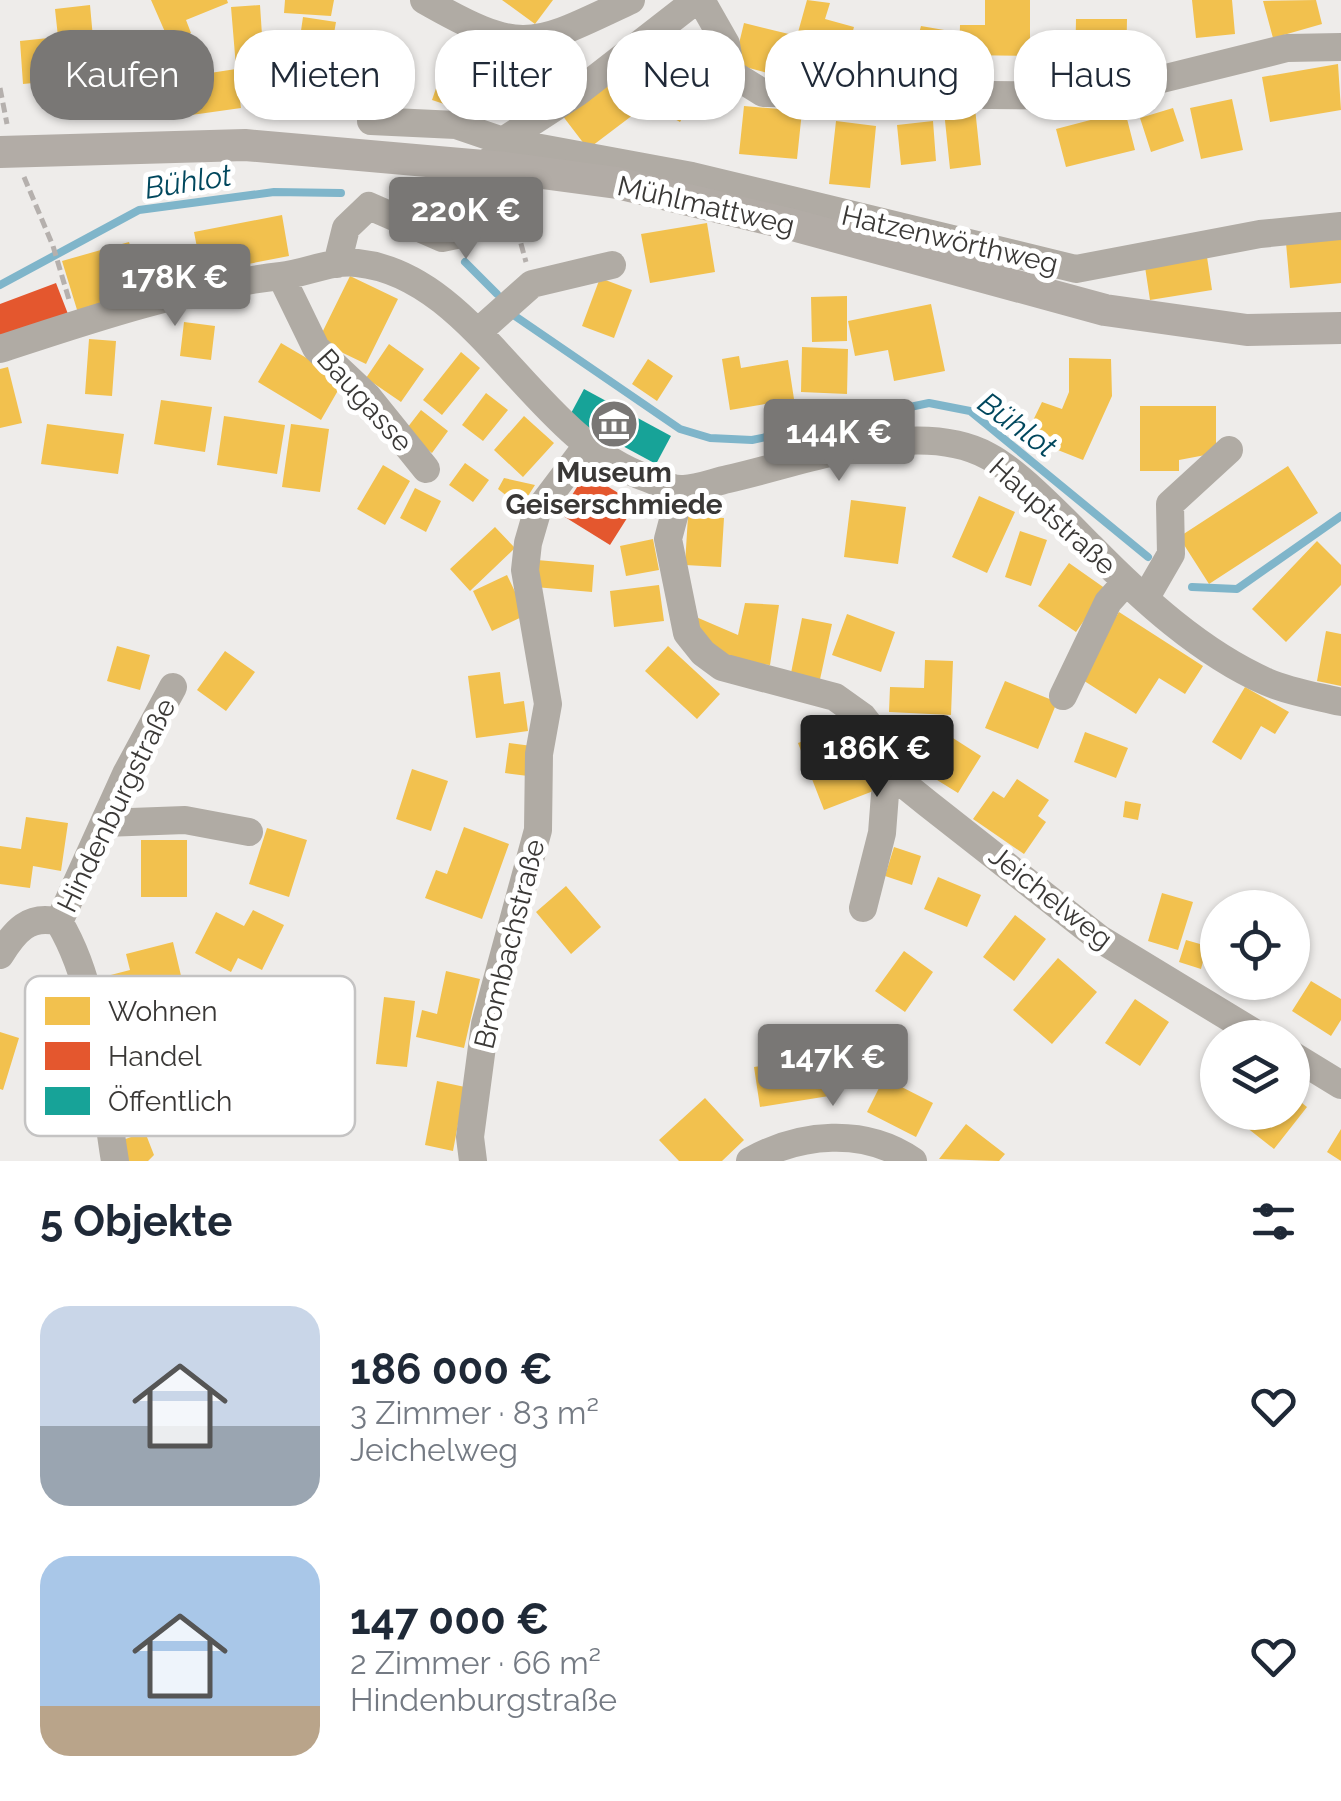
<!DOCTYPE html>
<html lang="de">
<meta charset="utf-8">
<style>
:root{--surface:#fff;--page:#f6f6f7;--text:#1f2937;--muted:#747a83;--accent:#797775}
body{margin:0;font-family:Raleway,sans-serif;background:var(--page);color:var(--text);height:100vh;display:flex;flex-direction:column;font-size:38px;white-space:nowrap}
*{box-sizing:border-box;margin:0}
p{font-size:32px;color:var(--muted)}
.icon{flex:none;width:55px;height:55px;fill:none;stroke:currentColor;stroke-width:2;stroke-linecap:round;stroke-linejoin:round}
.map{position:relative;height:1161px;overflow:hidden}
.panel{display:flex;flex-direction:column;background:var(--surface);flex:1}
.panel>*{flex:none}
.top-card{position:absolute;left:30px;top:30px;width:1282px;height:90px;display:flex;gap:20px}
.controls{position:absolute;left:1200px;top:890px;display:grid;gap:20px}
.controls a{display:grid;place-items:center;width:110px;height:110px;border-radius:50%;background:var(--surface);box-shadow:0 2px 8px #0004;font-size:50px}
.price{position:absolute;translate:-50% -85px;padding:0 22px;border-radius:10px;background:var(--accent);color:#fff;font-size:32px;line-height:65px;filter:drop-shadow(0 2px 5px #0008)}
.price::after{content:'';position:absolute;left:50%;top:60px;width:30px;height:22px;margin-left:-15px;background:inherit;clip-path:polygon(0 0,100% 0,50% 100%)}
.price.selected{background:#222;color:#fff}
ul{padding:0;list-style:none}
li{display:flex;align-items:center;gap:30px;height:250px;padding:0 40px}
li span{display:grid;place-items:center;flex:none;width:280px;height:200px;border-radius:30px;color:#555}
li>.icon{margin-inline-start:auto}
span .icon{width:120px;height:120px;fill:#fffc;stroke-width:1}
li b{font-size:42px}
h2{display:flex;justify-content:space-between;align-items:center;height:120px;padding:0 40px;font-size:42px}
.tag{padding:0 35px;border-radius:40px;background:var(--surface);box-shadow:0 2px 8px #0004;font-size:35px;line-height:90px}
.tag.selected{background:var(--accent);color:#fff}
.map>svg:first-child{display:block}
.homes{fill:#f2c14e}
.shops{fill:#e4572e}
.public{fill:#17a398}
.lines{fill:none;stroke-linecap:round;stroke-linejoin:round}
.stream{stroke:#7fb5ca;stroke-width:8}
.path{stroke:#b5b0ad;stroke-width:5;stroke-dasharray:10 5;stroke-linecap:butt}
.minor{stroke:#b0aba4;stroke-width:28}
.major{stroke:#b2aca6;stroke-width:32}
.labels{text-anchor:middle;stroke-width:10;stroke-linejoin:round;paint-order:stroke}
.street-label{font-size:28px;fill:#3a3836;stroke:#fff}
.poi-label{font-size:28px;font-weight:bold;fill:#3a3836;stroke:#fff}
.water-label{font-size:30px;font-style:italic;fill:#00475d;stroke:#fff}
.key{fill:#fff;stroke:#c4c3c3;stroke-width:2.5}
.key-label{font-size:28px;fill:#3a3836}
</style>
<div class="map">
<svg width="1341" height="1161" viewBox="0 0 1341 1161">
<rect width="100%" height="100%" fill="#eeecea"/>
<path class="homes" d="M151,0H227L228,3L186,20L191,33L169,41Z
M285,0H334L331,16L284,13Z
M502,0H553L535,24Z
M807,0L830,3L825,19L854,27L839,80L788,66L786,78L734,64L744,23L797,36Z
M985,0H1030V56L959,55L960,25H985Z
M1192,0H1232L1235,34L1196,38Z
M1316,0L1322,24L1273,38L1263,1Z
M90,5L93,38L82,42L85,78L23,84L20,41L58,37L55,9Z
M260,5L264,65L236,67L231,7Z
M303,17L336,22L329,62L297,58Z
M1076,19H1127L1126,73L1075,72Z
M921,26L950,31L939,73L910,66Z
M873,37L898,46L882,90L857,80Z
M359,40L407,57L394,93L346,76Z
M542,57L562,83L525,112L505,87Z
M446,59L487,73L474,114L432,100Z
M683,62L707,75L680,122L657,109Z
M1338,64L1341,110L1270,122L1262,77Z
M629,65L654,99L588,149L562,115Z
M236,69L241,108L163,119L158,81Z
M1232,99L1243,150L1201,159L1190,108Z
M744,106L802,111L797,159L739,154Z
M975,108L981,165L950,169L944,111Z
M1173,108L1184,141L1151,152L1140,118Z
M1125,111L1135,150L1066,167L1056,129Z
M836,121L876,126L870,188L829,184Z
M933,121L936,161L901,165L897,125Z
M282,215L289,256L202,273L194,232Z
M707,223L715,272L650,283L641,234Z
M1341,237V283L1290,288L1286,243Z
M129,242L144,294L78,313L62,261Z
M188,248L195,273L163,282L157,257Z
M1207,257L1212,290L1150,300L1145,267Z
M350,276L398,299L366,364L318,341Z
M600,278L632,290L614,338L582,326Z
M847,296V341L812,342L811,297Z
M931,304L945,371L894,381L888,350L855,356L848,321Z
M184,322L215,326L211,360L180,356Z
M89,339L116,341L112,396L85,394Z
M281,343L344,380L321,420L258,382Z
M389,344L424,369L401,402L366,378Z
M802,347L848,349L847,394L801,392Z
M461,352L480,368L442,415L423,400Z
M739,356L741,368L788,360L794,399L730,410L722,359Z
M1069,358L1111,359L1112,396L1083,460L1025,437L1042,402L1062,409L1069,392Z
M648,359L673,376L657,401L632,384Z
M8,367L22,423L0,428V369Z
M486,393L508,410L483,441L462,425Z
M161,400L212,407L205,452L154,444Z
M1140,406H1216V453L1179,460V471H1140Z
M421,410L448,431L432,453L404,432Z
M224,416L285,425L277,474L217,465Z
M524,416L554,443L523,477L494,450Z
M47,424L124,434L118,474L41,464Z
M291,424L329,429L320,492L282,487Z
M465,463L489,480L473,502L449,485Z
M383,465L410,481L385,525L357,509Z
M1288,466L1318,513L1209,584L1179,537Z
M504,478L535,485L521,507L498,489Z
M415,488L441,501L426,532L400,518Z
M979,496L1015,512L987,573L952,557Z
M851,500L906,507L898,564L844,557Z
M688,516L724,518L721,567L685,565Z
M495,527L515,548L470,591L450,569Z
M1020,531L1047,540L1031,586L1005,577Z
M653,539L659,570L626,576L620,546Z
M1317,541L1341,565V585L1286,642L1252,609Z
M537,560L594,565L592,592L535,587Z
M1069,563L1106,589L1076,632L1038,606Z
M507,575L526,615L492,631L473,591Z
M659,585L664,621L614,627L610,591Z
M745,603L779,605L770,665L738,662L702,639L696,617L738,635Z
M1119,612L1203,666L1185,694L1159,678L1136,714L1078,677Z
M847,614L895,632L881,672L832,655Z
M802,618L832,624L819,684L790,678Z
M1326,631L1341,634V686L1317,681Z
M117,646L150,655L140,690L107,681Z
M668,646L720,694L697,719L645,671Z
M225,651L255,672L226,711L197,690Z
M925,660L953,661L951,715L889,712L890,687L924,688Z
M500,672L504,704L524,701L528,731L476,738L468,676Z
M1005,681L1057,702L1038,749L985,728Z
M1245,687L1289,712L1275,734L1261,726L1241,760L1212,742Z
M851,723L876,790L824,810L798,743Z
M931,724L981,756L958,793L908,762Z
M1085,732L1128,748L1116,778L1074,762Z
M509,743L532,746L528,776L505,773Z
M412,769L448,781L431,831L396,819Z
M1017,779L1049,800L1038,816L1046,822L1024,854L973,819L993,791L1004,798Z
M1125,801L1141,804L1138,820L1123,817Z
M26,817L68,823L61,871L33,866L30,888L0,884V846L21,849Z
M464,827L509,844L482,919L425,898L436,870L447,874Z
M267,828L307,840L289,897L249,884Z
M141,840H187V897H141Z
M894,847L921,856L912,885L885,876Z
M938,877L981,895L967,927L924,909Z
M566,886L601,927L571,954L536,912Z
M1162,893L1193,902L1178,950L1148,941Z
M253,910L284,925L262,970L238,958L231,972L195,953L216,912L244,926Z
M1015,915L1046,939L1014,981L983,957Z
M1186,940L1207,946L1201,969L1179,962Z
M173,942L183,984L145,994L149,1009L109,1019L99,978L130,970L126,954Z
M904,951L933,972L905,1012L875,991Z
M1058,958L1097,992L1052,1044L1013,1010Z
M446,971L480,979L464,1048L416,1037L422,1010L437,1014Z
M1311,981L1341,999V1020L1331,1036L1292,1011Z
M384,997L415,1001L407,1067L376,1064Z
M1135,999L1169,1022L1140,1066L1105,1043Z
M0,1032L19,1038L3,1090L0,1089Z
M824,1056L829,1096L760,1107L754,1067Z
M884,1078L933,1103L916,1137L867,1112Z
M437,1081L465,1087L453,1151L425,1145Z
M1292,1095L1307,1107L1274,1149L1227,1112H1292Z
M705,1098L744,1140L722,1161H679L659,1140Z
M966,1124L1005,1154L999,1161L939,1159Z
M1341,1129V1161L1327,1152Z
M145,1132L154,1155L148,1161H124L117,1142Z"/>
<path class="shops" d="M56,283L68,314L0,339V304Z
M586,473L636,504L610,545L560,514Z"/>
<path class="public" d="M584,389L671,436L656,464L569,417Z"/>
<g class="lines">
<path class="stream" d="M465,262L497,294
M0,285L139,210L274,192L341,193
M512,314L680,429L710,438L752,440L929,403L970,411L1148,557
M1192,587L1237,589L1341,516"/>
<path class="path" d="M0,88L7,124
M24,177L53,246L70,303
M509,200L526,262"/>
<path class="minor" d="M424,0C524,57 531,47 631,0
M701,0L726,44L731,73L763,93L1093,96L1287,48L1341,47
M371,121L456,125L503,141L692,176L1076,269L1260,234L1341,226
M337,264L346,228L369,206L442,238L466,233L480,212L487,167L503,141L578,92L686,8L688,0
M281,276L316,348L368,397L426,469
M478,332L532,284L612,265
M0,349C91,319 186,287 281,276C307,273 331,260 357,263C476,275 533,439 647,478C657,482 672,490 683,489C697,489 714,482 728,479C805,462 916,417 988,456C1019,472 1066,522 1091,547C1141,598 1201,653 1267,682C1290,692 1316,696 1341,702
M681,490L668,539L687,633L703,653L722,667L835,697L863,717L887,748L896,778L927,803L1100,939L1263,1038
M1145,599L1171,554L1170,504L1229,450
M1063,696L1108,602L1126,582
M104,823L185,820L249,832
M863,908L882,833L885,794L896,778
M59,922L126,774L173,687
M0,955C15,931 29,914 59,922C100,990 102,1084 115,1161
M1292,1055L1341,1085
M473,1161L470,1137L485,1024L538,830L539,754L548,704L525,570L528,543L537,512L586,447
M750,1161C800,1133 864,1127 913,1161"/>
<path class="major" d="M0,152L245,145L506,168L617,183L793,225L1105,310L1247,330L1341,328"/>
</g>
<defs>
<g id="museum-disc" transform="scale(2.5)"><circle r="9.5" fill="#797775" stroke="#fff"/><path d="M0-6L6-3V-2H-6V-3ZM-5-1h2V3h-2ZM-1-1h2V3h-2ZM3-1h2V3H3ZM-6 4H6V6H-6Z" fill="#fff"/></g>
</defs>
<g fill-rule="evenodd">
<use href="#museum-disc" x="614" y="424"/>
</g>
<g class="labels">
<g class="street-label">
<text transform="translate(706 205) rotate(13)" y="10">Mühlmattweg</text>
<text transform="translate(950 239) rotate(13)" y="10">Hatzenwörthweg</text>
<text transform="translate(365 400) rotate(48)" y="10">Baugasse</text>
<text transform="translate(1053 516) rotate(42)" y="10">Hauptstraße</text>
<text transform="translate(116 805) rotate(-64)" y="10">Hindenburgstraße</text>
<text transform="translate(1051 897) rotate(38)" y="10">Jeichelweg</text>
<text transform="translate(509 944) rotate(-76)" y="10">Brombachstraße</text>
</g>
<g class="poi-label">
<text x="614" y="482">Museum<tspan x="614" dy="32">Geiserschmiede</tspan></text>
</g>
<g class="water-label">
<text transform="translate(188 182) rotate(-9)" y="10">Bühlot</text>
<text transform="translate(1017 425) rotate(36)" y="10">Bühlot</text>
</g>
</g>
<rect x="25" y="976" width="330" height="160" rx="15" class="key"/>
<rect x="45" y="997" width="45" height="28" fill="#f2c14e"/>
<rect x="45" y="1042" width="45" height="28" fill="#e4572e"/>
<rect x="45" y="1087" width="45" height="28" fill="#17a398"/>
<g class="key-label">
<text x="108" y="1021">Wohnen</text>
<text x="108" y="1066">Handel</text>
<text x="108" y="1111">Öffentlich</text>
</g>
</svg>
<div class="controls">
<a><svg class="icon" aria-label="locate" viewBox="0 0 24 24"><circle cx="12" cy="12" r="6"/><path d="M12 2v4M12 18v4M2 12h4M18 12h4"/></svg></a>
<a><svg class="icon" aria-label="layers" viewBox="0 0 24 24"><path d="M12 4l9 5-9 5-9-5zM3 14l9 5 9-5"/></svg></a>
</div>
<b class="price" style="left:466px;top:262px">220K €</b>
<b class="price" style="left:175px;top:329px">178K €</b>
<b class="price" style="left:839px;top:484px">144K €</b>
<b class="price selected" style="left:877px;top:800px">186K €</b>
<b class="price" style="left:833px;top:1109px">147K €</b>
<div class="top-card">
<a class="tag selected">Kaufen</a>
<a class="tag">Mieten</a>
<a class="tag">Filter</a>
<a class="tag">Neu</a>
<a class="tag">Wohnung</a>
<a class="tag">Haus</a>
</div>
</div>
<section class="panel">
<h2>5 Objekte<svg class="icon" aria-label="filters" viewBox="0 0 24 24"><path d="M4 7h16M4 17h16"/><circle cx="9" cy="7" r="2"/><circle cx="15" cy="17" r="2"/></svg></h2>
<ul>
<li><span style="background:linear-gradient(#c9d6e8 60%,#9aa5b1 0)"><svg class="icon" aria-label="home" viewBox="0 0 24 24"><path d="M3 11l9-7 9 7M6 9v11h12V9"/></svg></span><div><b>186 000 €</b><p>3 Zimmer · 83 m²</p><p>Jeichelweg</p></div><svg class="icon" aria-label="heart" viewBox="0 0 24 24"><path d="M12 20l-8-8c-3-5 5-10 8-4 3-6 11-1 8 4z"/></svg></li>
<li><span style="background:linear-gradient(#a9c7e8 75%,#b9a48a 0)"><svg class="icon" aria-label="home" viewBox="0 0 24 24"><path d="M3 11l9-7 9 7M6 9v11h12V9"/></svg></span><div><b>147 000 €</b><p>2 Zimmer · 66 m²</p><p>Hindenburgstraße</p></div><svg class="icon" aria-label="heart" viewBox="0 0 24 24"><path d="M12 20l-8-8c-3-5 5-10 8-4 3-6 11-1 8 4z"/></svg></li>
</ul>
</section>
